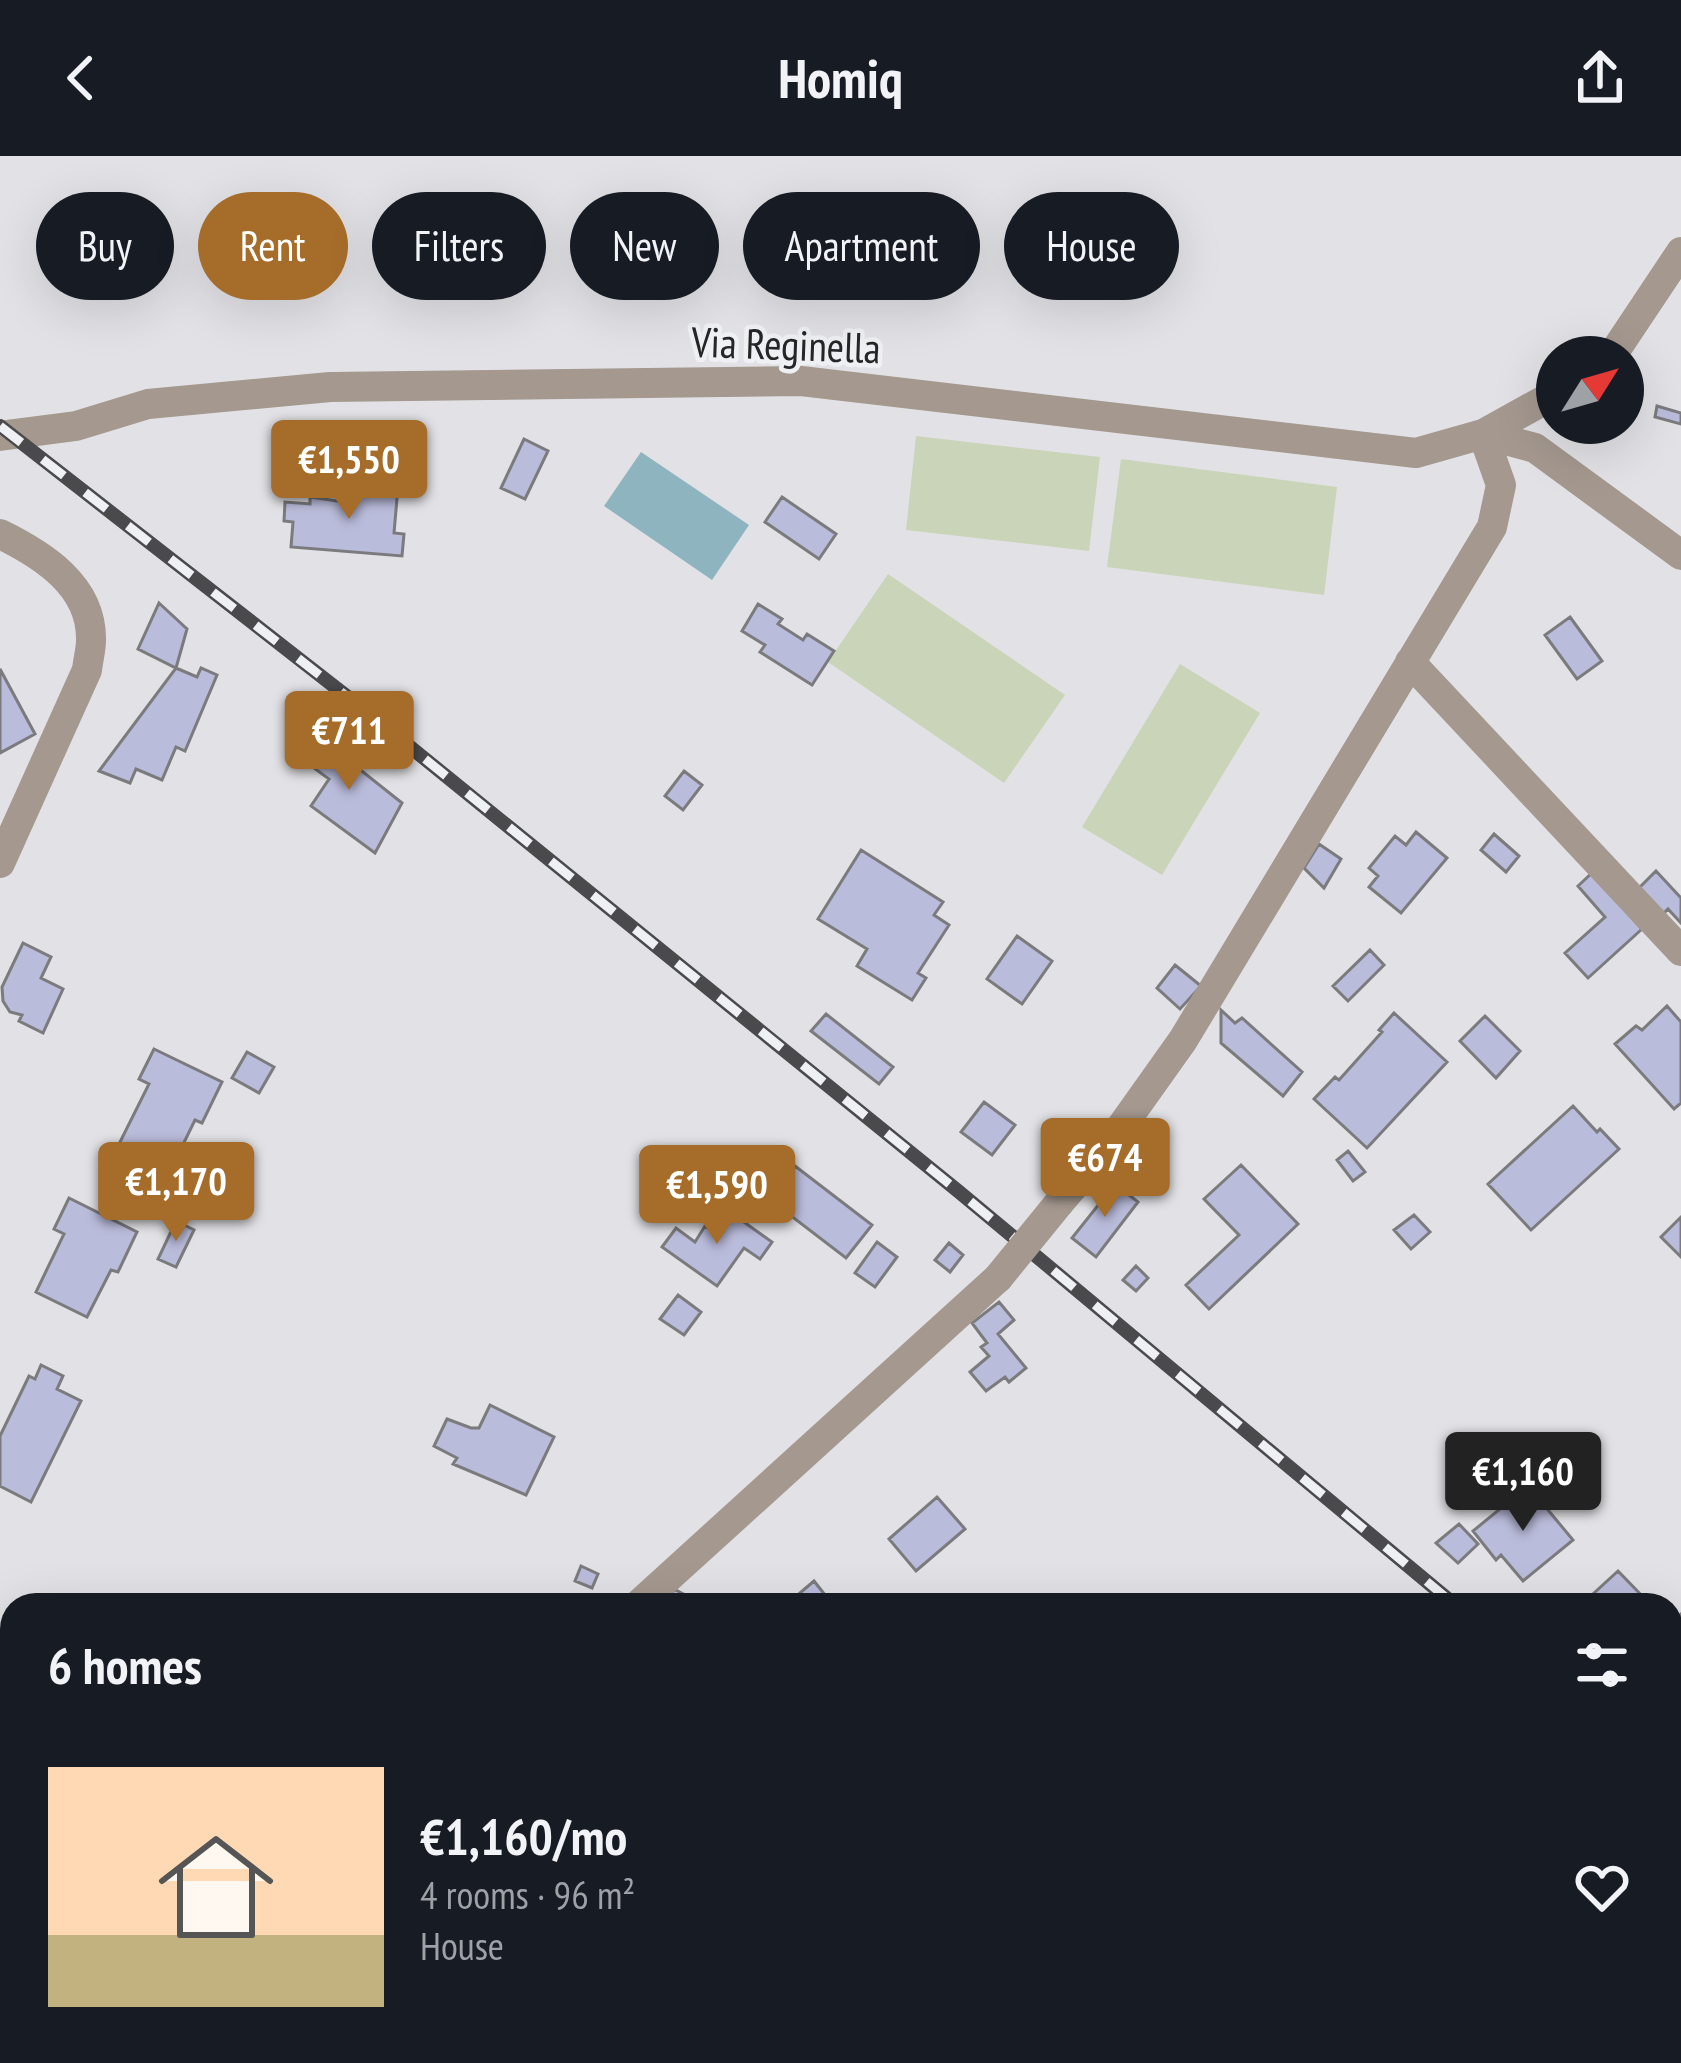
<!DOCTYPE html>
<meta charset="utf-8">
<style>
:root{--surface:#171b24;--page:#242831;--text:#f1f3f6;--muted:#9ea1a6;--accent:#a56c2a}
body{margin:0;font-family:"PT Sans Narrow",sans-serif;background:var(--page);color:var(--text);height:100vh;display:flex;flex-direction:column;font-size:45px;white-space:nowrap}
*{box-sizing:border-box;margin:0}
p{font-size:39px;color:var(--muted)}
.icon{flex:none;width:66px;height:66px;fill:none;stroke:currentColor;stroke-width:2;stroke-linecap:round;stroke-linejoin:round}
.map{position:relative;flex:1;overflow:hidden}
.side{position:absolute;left:0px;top:1437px;width:1683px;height:471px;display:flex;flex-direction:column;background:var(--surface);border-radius:36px 36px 0 0;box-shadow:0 12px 48px #0002}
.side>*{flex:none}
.top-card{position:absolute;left:36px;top:36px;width:1611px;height:108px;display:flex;gap:24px}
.needle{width:78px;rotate:53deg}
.fabs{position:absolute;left:1536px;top:180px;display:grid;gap:24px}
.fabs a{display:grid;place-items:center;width:108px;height:108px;border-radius:50%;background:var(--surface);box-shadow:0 12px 48px #0002;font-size:60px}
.price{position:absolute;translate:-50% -102px;padding:0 27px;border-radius:12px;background:var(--accent);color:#fff;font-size:39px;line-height:78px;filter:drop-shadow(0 3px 6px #0008)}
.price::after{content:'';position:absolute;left:50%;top:72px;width:36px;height:27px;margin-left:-18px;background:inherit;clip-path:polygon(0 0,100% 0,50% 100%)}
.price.selected{background:#222;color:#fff}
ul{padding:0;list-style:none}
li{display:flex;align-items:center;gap:36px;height:300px;padding:0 48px}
li span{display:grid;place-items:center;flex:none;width:336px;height:240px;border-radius:0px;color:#555}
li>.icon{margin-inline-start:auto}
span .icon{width:144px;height:144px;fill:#fffc;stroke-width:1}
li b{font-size:51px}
h2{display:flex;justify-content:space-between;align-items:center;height:144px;padding:0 48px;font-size:51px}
.tag{padding:0 42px;border-radius:54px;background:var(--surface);box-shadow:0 12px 48px #0002;font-size:42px;line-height:108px}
.tag.selected{background:var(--accent);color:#fff}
header{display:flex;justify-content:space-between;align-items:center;height:156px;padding:0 48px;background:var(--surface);font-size:54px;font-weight:600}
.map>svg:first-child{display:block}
.green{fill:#cad4b9}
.water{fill:#8eb4c0}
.building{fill:#babcdb;stroke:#7b7b7e;stroke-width:3}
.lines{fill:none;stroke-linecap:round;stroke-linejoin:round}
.street{stroke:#a4988f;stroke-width:30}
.rail-casing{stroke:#4a4a4c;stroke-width:14}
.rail{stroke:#eff0f3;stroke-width:9;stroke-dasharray:27;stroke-linecap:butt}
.street-bridge{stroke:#a4988f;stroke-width:30}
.labels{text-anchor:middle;stroke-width:9;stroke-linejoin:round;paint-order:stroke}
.street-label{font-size:42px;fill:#262627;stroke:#eff0f3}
</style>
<header><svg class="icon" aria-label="back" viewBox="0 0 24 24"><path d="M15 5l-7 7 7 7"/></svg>Homiq<svg class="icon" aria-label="share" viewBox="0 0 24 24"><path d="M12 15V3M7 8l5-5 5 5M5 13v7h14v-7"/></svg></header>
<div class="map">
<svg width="1681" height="1907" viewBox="0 0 1681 1907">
<rect width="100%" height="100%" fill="#e2e2e6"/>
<path class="green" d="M916,280L1100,301L1089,395L906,374Z
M1121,303L1337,331L1324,439L1107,411Z
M888,418L1065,539L1004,627L828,506Z
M1180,508L1260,557L1162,719L1082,671Z
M1671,1670L1681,1679V1883L1671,1879Z
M1176,1896H1575L1567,1907H1192Z"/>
<path class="water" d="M641,296L749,369L712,424L604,350Z"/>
<path class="building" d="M1657,250L1681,257V268L1655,261Z
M524,283L548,295L525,343L501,332Z
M290,321H308V337H290Z
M345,327L398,331L394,377L404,378L402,400L291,391L293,366L284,365L285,346L310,348V341L344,346Z
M782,341L836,378L819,403L765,366Z
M159,447L187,473L176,512L138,493Z
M758,448L782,463L778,468L803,484L807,478L834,495L812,529L760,496L765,489L742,475Z
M1570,461L1602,505L1577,523L1545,479Z
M176,512L197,521L201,512L217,519L185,595L176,591L162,624L136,613L130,627L99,615Z
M0,513L35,578L0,597Z
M309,573L402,647L375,697L311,650L329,623L291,595Z
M684,615L702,629L683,654L665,640Z
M1416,676L1447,702L1401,757L1369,731L1378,720L1369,712L1395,680L1406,689Z
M1494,678L1519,700L1506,716L1481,694Z
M1319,688L1341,703L1324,732L1304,712Z
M861,694L943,746L934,759L949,769L918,817L926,822L912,844L857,810L867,793L818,763Z
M1656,715L1681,742V767L1668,753L1662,759L1638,733Z
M1592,717L1642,773L1588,822L1565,797L1605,761L1578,730Z
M1017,780L1052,805L1022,848L987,823Z
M23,787L51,801L41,822L63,833L43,877L19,865L22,859L10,856L3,845L2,831Z
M1370,794L1384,809L1348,845L1333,830Z
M1175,809L1201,830L1180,853L1157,832Z
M1667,850L1681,866V947L1674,953L1615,888L1636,870L1642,874Z
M1221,854L1235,867L1242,862L1302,916L1283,940L1221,887Z
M1394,857L1447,906L1367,992L1314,943L1335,921L1339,924L1382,876L1379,874Z
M826,858L893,911L879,928L811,875Z
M1485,860L1520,895L1496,922L1460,885Z
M154,893L222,926L202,967L195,964L172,1011L120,986L149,928L139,923Z
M247,896L274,911L259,937L232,922Z
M984,946L1015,969L992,999L961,976Z
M1573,950L1597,976L1600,973L1619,993L1531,1074L1488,1028Z
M1348,995L1365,1016L1353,1025L1337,1004Z
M680,1007L709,1025L693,1050L664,1031Z
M1241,1009L1298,1068L1209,1153L1186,1129L1239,1079L1204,1043Z
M795,1010L872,1069L846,1102L769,1043Z
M1115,1028L1138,1046L1096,1101L1072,1082Z
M69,1042L137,1076L118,1116L111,1114L87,1161L36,1136L64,1078L54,1073Z
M727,1054L772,1086L760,1103L744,1092L717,1130L662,1091L676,1072L695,1086L705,1070L713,1075Z
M1414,1059L1430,1076L1411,1093L1394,1074Z
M1681,1061V1101L1661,1081Z
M176,1065L194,1074L176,1111L158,1103Z
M877,1086L897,1101L875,1131L855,1117Z
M949,1087L963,1099L950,1116L935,1104Z
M1136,1110L1148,1122L1136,1135L1123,1124Z
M678,1139L701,1156L684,1179L660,1163Z
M999,1146L1014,1164L998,1178L1026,1212L1009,1226L1005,1221L986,1235L970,1216L989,1200L981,1191L987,1187L972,1167Z
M41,1209L63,1220L57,1233L81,1245L31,1346L0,1330V1280L29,1220L35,1223Z
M490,1249L554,1281L526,1339L453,1308L457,1302L434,1290L447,1263L471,1272H479Z
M1528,1330L1573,1384L1523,1425L1501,1399L1496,1404L1473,1375Z
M937,1341L965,1373L916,1415L889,1383Z
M1459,1368L1478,1388L1458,1407L1436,1387Z
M581,1410L598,1418L592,1432L575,1425Z
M1618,1415L1646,1444L1641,1449H1581Z
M814,1425L833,1449H788L787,1448Z
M674,1433L702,1448V1449H666Z
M1681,1458V1523L1671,1513V1467Z
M1671,1548L1681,1557V1586L1671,1577Z
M343,1896H387L402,1907H334Z
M890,1896H954L961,1902V1907H883Z"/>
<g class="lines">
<path class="street" d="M1611,201L1681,96
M1483,278L1535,292L1681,399
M0,280L76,270L148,248L330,231L801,225L1416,297L1483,278L1557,237
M0,378C43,399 92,430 91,484C91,494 88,504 87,514L0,707
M1410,506L1681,795
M1059,1047L1107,991L1183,884L1492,371L1501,329L1483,278
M638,1449L998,1122
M0,1505L12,1507
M1141,1896L1154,1907"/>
<g class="rail-casing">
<path id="rail" d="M0,270L367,556L958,1035L1455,1449
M1671,1630L1681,1638"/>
</g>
<use href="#rail" class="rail"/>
<path class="street-bridge" d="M998,1122L1059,1047"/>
</g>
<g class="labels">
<g class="street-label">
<text transform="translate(786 189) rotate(2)" y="15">Via Reginella</text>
</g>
</g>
</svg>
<div class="fabs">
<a><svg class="needle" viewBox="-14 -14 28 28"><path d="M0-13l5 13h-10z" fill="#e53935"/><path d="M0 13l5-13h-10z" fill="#9ea1a6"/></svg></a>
</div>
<b class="price" style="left:349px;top:366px">€1,550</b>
<b class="price" style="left:349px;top:637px">€711</b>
<b class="price" style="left:1105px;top:1064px">€674</b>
<b class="price" style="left:176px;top:1088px">€1,170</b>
<b class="price" style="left:717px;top:1091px">€1,590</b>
<b class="price selected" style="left:1523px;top:1378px">€1,160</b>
<div class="top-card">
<a class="tag">Buy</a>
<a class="tag selected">Rent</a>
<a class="tag">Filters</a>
<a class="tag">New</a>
<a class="tag">Apartment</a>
<a class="tag">House</a>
</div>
<section class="side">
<h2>6 homes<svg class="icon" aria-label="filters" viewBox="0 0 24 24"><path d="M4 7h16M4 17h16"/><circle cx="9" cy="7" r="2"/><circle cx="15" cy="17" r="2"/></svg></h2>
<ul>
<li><span style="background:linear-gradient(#ffd9b3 70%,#c2b280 0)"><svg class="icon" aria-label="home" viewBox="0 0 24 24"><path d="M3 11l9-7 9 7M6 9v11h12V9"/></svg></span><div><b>€1,160/mo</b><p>4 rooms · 96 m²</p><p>House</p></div><svg class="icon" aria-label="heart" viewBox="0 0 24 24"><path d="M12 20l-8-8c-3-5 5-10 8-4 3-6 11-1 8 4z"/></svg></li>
</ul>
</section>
</div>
